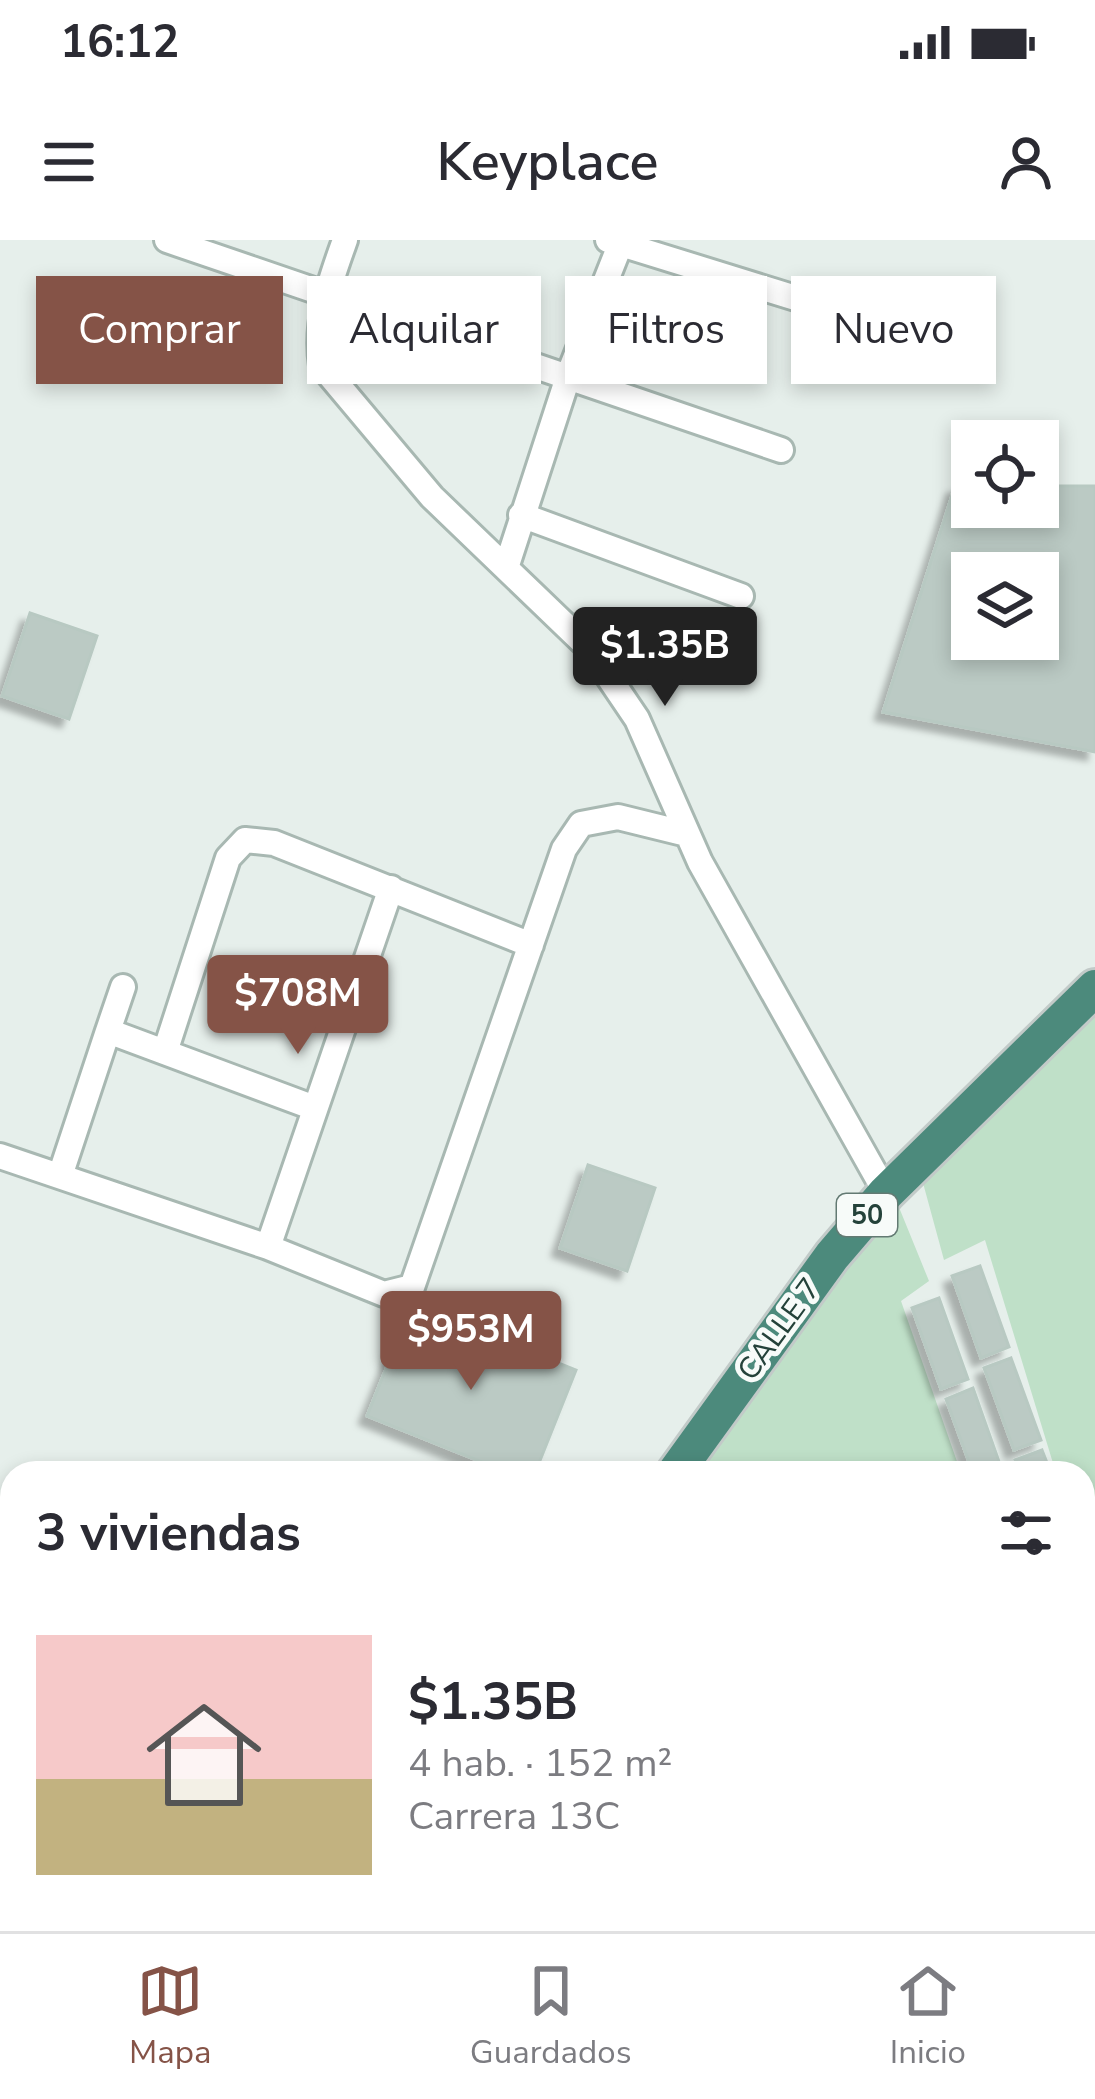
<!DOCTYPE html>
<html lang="es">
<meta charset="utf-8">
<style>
:root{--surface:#fff;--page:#f7f7f7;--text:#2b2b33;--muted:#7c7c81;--line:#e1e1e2;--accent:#855347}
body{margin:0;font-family:"Nunito Sans",sans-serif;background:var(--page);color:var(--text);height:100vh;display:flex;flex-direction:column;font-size:45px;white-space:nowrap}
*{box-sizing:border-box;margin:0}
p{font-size:39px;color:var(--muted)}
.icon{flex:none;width:66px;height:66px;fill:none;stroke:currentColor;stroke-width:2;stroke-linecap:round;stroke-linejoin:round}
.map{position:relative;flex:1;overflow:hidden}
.drawer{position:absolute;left:0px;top:1221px;width:1095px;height:471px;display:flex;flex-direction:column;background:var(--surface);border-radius:36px 36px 0 0;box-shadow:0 6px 18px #0003}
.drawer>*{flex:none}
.banner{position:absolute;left:36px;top:36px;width:1023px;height:108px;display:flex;gap:24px}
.controls{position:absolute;left:951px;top:180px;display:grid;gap:24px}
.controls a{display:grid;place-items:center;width:108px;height:108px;border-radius:0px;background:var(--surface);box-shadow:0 6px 18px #0003;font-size:60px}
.price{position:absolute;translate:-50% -102px;padding:0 27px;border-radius:12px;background:var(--accent);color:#fff;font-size:39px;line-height:78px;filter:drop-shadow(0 3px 6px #0008)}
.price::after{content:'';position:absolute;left:50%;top:72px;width:36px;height:27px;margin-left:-18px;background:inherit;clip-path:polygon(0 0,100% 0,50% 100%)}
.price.current{background:#222;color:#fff}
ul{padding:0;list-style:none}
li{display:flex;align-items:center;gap:36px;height:300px;padding:0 36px}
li+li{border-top:3px solid var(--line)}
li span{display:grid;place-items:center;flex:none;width:336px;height:240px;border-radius:0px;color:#555}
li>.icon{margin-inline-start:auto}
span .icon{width:144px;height:144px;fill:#fffc;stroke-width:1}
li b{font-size:51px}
h2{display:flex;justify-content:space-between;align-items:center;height:144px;padding:0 36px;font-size:51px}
.chip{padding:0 42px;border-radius:0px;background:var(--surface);box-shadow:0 6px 18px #0003;font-size:42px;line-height:108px}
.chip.current{background:var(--accent);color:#fff}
.status{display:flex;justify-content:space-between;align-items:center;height:84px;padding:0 60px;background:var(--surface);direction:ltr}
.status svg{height:33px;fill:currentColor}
header{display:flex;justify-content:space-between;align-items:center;height:156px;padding:0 36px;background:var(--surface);font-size:54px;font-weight:600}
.tabs{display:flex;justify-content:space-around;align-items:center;height:168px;border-top:3px solid var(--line);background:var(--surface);font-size:33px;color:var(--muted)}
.tabs a{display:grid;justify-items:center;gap:6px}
.tabs .current{color:var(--accent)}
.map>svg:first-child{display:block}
.green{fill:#bfe0c8}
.building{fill:#bbcac4;stroke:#b8c9c2;stroke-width:3;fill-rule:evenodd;filter:url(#shadow)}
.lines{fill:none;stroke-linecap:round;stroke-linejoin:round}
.minor-casing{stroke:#a8b8b2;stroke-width:30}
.trunk-casing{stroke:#c2cac8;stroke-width:42}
.minor{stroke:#fff;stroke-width:24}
.trunk{stroke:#4c8a7c;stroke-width:36}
.labels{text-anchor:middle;stroke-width:10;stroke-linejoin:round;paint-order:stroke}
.shield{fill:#f7fbf9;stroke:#637a73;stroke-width:3}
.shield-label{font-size:27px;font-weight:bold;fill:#24423a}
.street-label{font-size:30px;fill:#24423a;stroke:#f7fbf9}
</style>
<div class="status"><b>16:12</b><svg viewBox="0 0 49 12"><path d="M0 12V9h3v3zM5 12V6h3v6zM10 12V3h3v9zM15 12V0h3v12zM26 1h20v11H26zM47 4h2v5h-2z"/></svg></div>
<header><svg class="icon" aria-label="menu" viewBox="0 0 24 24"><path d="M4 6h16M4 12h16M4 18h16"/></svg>Keyplace<svg class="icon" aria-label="person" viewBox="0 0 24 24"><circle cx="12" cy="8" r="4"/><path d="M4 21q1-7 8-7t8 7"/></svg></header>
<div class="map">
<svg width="1095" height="1691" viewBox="0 0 1095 1691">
<defs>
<filter id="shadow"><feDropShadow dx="-8" dy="8" stdDeviation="3" flood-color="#0004"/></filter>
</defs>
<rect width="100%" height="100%" fill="#e6efeb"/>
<path class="green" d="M1095,769V1360L1083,1321V1233H1056L985,1000L944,1020L920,932Z
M896,960L929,1041L901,1061L961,1233H698Z
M1095,1625V1691H365L373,1680H1083V1627Z"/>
<path class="building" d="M955,246H972V267H1038V246H1095V512L883,472ZM972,333H1038V399H972Z
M30,373L97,396L69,479L2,456Z
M588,925L655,948L627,1031L560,1008Z
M980,1026L1009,1107L981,1118L952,1036Z
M939,1058L968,1139L941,1149L912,1068Z
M412,1064L576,1130L535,1233H509L367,1176Z
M1011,1118L1041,1200L1014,1210L984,1128Z
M973,1148L1002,1230L994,1233H973L946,1159Z
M1042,1210L1051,1233H1020L1015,1220Z
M1083,1322L1095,1355V1386L1083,1391Z
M1095,1398V1448L1083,1405Z
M12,1433V1536L0,1532V1465Z
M1091,1555L1095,1614L1083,1617V1557Z
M0,1587L12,1591V1671L0,1667Z
M63,1680H197L193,1691H96Z
M784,1680H827L869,1691H781Z"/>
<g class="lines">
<g class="minor-casing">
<path id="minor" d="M167,0L781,210
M345,0C330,42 315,81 322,126L432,257L589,408L637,479L700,622L886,953
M608,0L828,68
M521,275L741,356
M507,325L569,134L622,0
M108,791L123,747
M165,812L228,618L245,600L274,603L531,705
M0,916L268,1007L384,1054L412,1047L564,609L581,584L618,577L687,594
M60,936L108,791L312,867
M268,1007L391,648
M0,1682L33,1691"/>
</g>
<g class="trunk-casing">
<path id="trunk" d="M675,1233L832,1016L886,953L1095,748
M350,1691L358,1680"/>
</g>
<use href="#minor" class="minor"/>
<use href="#trunk" class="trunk"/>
</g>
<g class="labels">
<rect class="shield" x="837" y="954" width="60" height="42" rx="9"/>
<g class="shield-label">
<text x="867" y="984">50</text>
</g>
<g class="street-label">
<text transform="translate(779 1089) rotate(-54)" y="10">CALLE 7</text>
</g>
</g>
</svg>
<div class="controls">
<a><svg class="icon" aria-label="locate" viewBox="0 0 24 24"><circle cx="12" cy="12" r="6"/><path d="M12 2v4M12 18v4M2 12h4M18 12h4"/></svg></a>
<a><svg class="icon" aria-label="layers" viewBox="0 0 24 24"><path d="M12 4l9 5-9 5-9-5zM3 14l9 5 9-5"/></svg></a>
</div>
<b class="price current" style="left:665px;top:469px">$1.35B</b>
<b class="price" style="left:298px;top:817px">$708M</b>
<b class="price" style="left:471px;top:1153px">$953M</b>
<div class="banner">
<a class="chip current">Comprar</a>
<a class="chip">Alquilar</a>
<a class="chip">Filtros</a>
<a class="chip">Nuevo</a>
</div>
<section class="drawer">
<h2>3 viviendas<svg class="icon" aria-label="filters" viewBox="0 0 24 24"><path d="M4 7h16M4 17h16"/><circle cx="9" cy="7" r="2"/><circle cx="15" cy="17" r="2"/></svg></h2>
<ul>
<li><span style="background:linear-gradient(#f6c9c9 60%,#c2b280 0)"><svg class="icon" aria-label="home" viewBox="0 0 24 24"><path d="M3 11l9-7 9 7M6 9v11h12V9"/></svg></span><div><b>$1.35B</b><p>4 hab. · 152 m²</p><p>Carrera 13C</p></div></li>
</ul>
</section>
</div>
<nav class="tabs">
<a class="current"><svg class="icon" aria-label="map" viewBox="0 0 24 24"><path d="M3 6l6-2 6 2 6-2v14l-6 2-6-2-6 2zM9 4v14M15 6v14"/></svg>Mapa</a>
<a><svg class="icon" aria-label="saved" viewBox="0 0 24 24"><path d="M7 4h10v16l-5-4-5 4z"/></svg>Guardados</a>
<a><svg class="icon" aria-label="home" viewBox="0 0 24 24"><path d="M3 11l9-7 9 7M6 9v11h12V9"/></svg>Inicio</a>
</nav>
